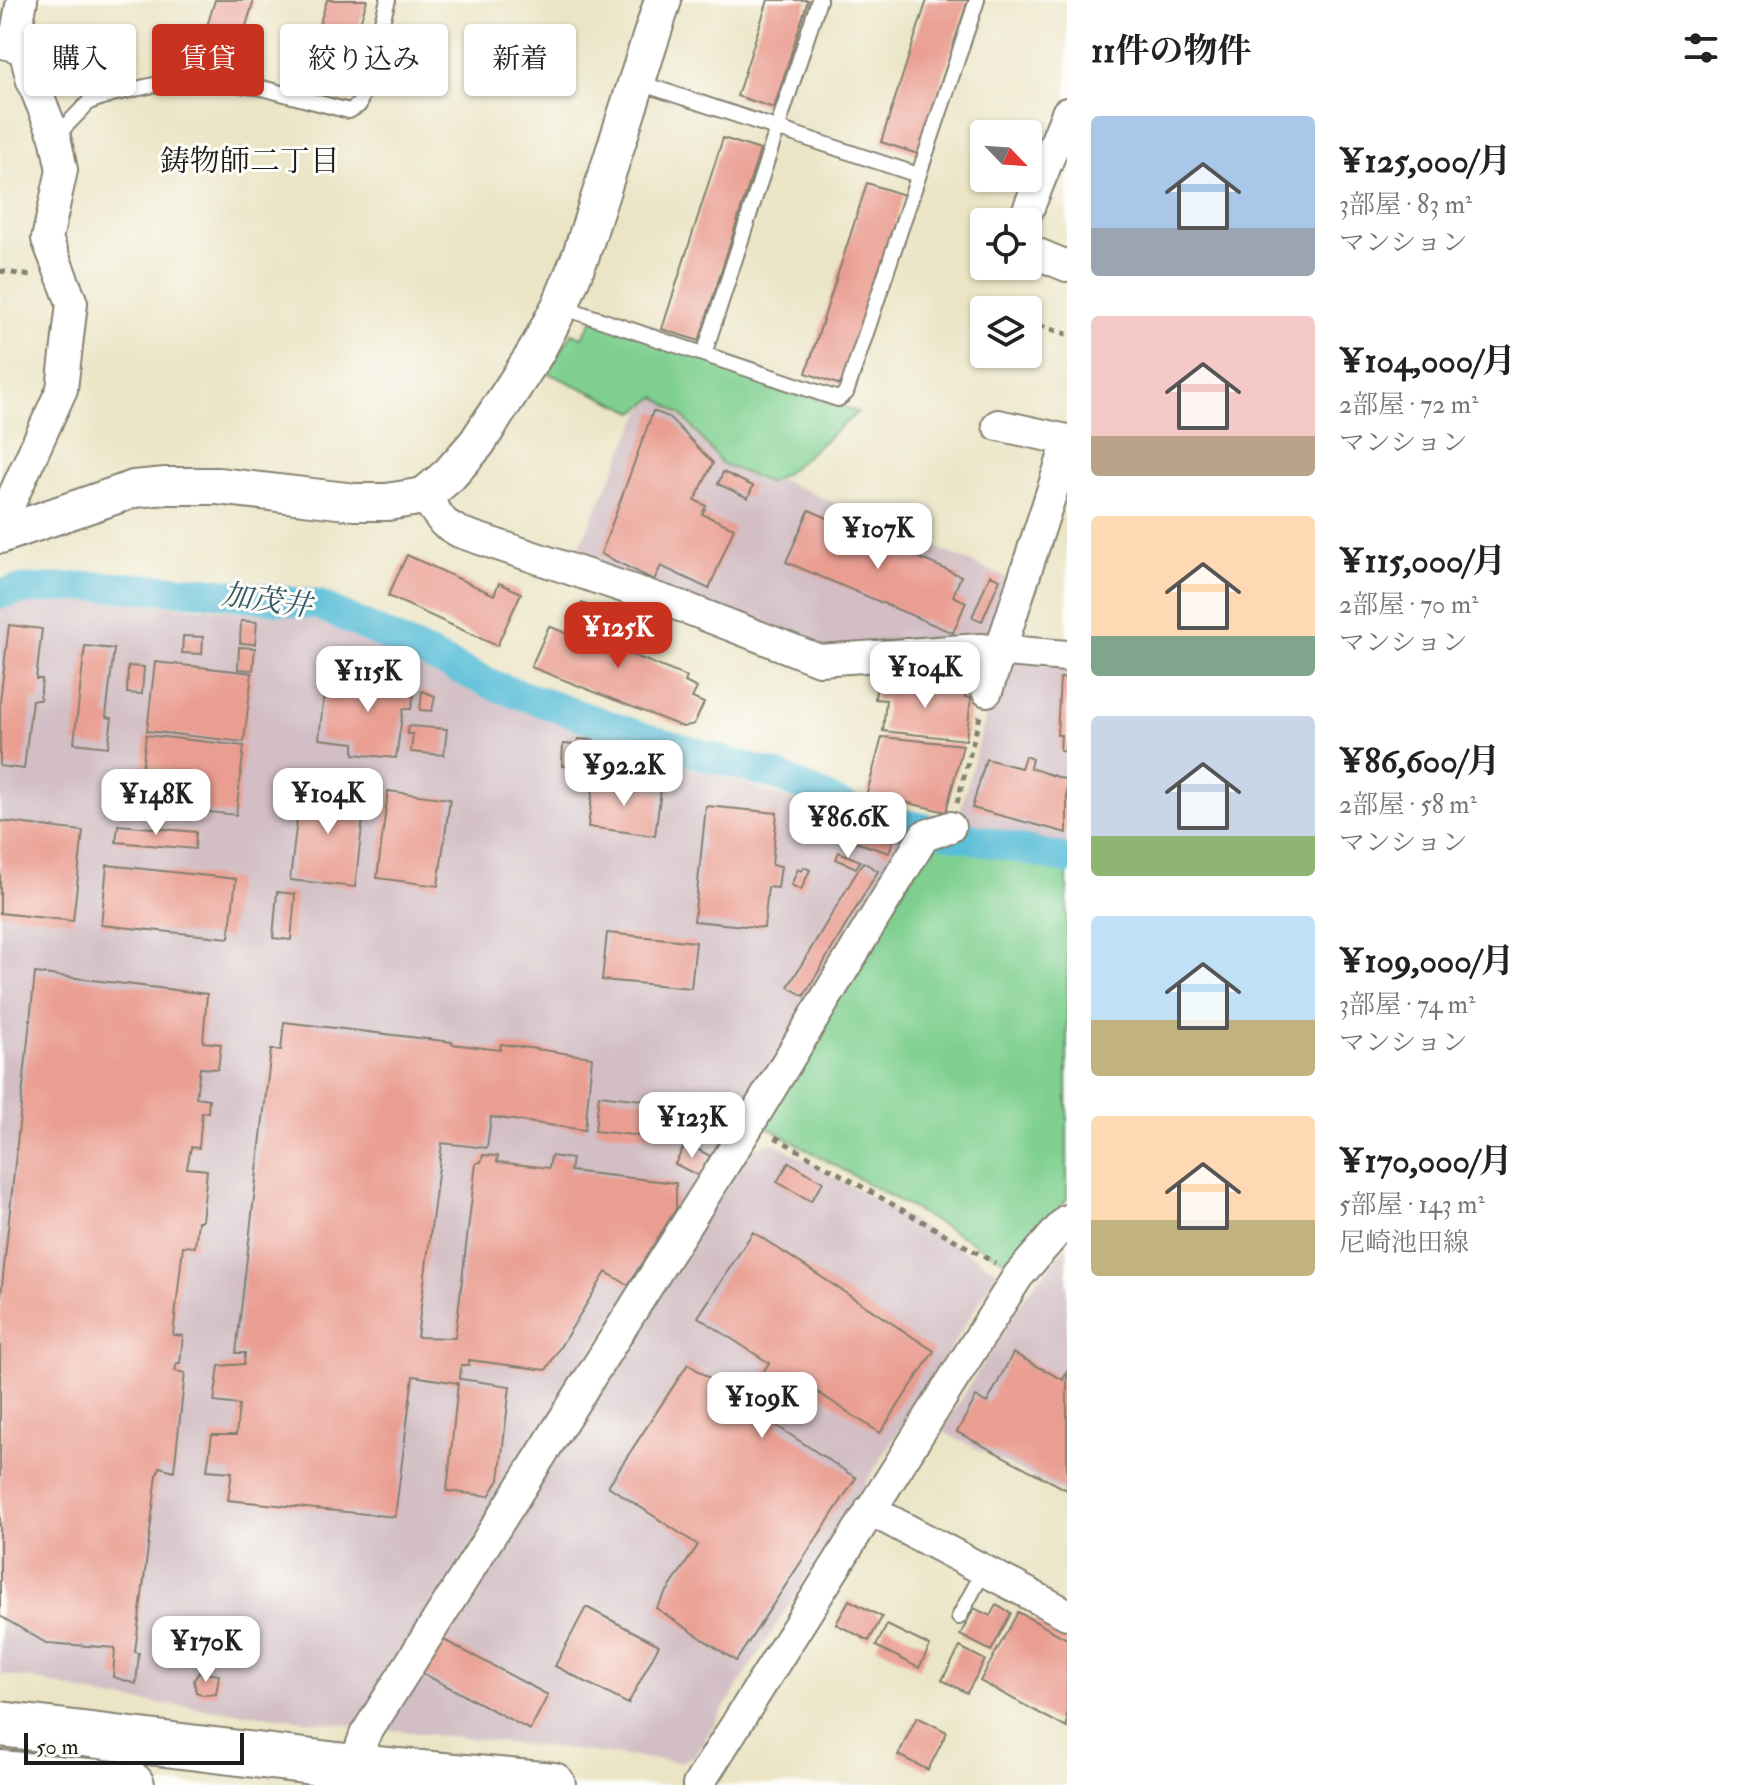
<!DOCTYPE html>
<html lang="ja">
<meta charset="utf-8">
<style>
:root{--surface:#fff;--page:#f6f6f6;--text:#222;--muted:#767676;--accent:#c8321e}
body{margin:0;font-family:"IM FELL Double Pica","Noto Serif JP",serif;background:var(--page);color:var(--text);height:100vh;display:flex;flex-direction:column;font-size:30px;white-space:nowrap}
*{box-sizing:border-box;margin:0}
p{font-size:26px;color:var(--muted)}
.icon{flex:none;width:44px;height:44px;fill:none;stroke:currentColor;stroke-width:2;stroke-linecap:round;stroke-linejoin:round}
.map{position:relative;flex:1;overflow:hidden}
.details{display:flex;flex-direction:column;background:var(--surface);width:680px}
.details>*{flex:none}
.hud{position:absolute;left:24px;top:24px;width:760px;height:72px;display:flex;gap:16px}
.needle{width:52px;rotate:115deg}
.fabs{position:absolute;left:970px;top:120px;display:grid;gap:16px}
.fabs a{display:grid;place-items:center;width:72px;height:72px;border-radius:8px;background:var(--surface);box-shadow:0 2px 6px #0004;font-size:40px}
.scale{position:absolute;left:24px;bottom:20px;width:220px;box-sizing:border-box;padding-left:8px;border:4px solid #1c1c1c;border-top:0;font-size:22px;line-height:28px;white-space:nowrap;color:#1c1c1c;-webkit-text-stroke:6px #fdfcf7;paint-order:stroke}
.price{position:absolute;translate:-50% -68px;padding:0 18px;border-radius:16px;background:#fff;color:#222;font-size:26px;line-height:52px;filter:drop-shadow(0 2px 4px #0008)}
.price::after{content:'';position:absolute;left:50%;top:48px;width:24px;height:18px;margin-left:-12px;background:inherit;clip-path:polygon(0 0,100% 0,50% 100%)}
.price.active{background:var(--accent);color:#fff}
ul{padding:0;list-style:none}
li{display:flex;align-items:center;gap:24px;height:200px;padding:0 24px}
li span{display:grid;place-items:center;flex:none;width:224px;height:160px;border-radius:8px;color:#555}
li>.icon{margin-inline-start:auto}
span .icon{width:96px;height:96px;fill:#fffc;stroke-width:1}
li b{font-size:34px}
h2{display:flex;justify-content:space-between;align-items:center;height:96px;padding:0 24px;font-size:34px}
.tag{padding:0 28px;border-radius:8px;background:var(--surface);box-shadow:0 2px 6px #0004;font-size:28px;line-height:72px}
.tag.active{background:var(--accent);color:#fff}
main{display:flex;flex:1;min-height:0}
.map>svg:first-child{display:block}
.industrial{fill:#d2bec4}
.green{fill:#7fd090;stroke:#4e7656;stroke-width:2}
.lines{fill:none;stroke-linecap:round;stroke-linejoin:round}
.canal{stroke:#59bdd8;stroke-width:30}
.building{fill:#ea9e92}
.service-casing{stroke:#848071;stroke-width:18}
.minor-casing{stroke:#848071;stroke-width:34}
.tertiary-casing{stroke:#848071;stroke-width:40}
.primary-casing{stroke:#848071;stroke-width:48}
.path{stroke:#848071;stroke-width:5;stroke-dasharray:6 6;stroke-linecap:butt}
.service{stroke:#fff;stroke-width:14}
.minor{stroke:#fff;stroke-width:30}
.tertiary{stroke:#fff;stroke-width:36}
.primary{stroke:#fff;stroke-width:44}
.labels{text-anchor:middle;stroke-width:6;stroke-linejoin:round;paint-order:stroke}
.neighbourhood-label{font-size:30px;fill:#1c1c1c;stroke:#fdfcf7}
.water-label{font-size:30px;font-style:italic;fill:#345c67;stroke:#fdfcf7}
</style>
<main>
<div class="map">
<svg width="1067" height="1785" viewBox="0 0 1067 1785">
<rect width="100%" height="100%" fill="#fdfcf7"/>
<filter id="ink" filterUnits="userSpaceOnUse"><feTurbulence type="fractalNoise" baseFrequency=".0125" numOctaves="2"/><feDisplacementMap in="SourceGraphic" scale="16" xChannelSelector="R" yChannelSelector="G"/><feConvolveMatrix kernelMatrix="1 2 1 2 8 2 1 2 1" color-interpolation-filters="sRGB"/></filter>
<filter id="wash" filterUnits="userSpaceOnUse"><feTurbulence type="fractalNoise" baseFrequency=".006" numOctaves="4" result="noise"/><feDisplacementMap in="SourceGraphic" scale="32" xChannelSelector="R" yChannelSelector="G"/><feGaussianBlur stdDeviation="1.8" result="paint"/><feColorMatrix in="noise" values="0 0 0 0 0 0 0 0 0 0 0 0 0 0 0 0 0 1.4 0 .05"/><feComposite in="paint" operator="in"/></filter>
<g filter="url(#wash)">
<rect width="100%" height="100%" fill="#ebe5c6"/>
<path class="industrial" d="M656,398L679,415L721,465L769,485L779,479L1011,580L992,639L819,650L576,554L642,410Z
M82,598L312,617L472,689L849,820L918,830L358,1726L109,1698L29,1678L0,1675V606Z
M1003,662L1067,667V850L960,824V812L998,670Z
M775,1143L999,1271L694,1756L679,1762L384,1729L739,1150Z
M1067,1246V1495L942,1431L1021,1301Z"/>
<path class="green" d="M593,319L858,412L786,473L769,483L722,464L682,415L656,397L635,412L548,373L572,333L582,337Z
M938,834L1067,862V1199L1011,1264L758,1122Z"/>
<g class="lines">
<path class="canal" d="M0,594L19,590L97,586L204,591L319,605L498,687L643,737L781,777L863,815L1067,859"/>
</g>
<g id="blocks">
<path class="building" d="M215,0H254L233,68L198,56Z
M327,0H367L338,92L302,81Z
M768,0H808L774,108L737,96Z
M927,0H968L918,154L881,142Z
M723,138L760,150L699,341L662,329Z
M867,183L904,195L843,386L806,373Z
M653,411L669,417L713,463L695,500L706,506L702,514L734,528L709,589L661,566L654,580L601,554Z
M723,472L753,486L748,498L718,484Z
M809,510L961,576L953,596L966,602L953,633L786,562Z
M407,555L494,595L499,583L521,593L497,646L388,596Z
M990,575L1000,579L982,621L972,617Z
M582,603L621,621L626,620L629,612L649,622L641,639L637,637L630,654L687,677L685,682L697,688L692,698L704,703L694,724L683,727L531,667L549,626L572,636L580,622L594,630L591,637L611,646L615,637L624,642L629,633L578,609Z
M241,621L257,622L255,644L240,643Z
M9,625L42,629L36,679H42L40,700H32L24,769L0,766V701Z
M183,636L203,637L202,654L182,653Z
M85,646L114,649L106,717L112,718L108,747L74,743Z
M239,647L255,648L253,670L238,669Z
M155,662L252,673L244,742L147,731Z
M128,666L144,667L142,694L127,693Z
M396,671L405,674V680H417L411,709H403L396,758L354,754V743L319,739L325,684L352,687L359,677L393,678Z
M1060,678H1067V752L1060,751L1061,735H1057Z
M877,681L965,690V697L971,698L966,740L883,731L886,700L875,699Z
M422,691L435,696L432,711L420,710Z
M408,726L447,729L444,755L411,752L413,734H407Z
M146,735L244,746L236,815L138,804Z
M882,737L963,745L946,812L867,793Z
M578,739L594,740L593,767L562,766L563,744L577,745Z
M603,747L620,748L618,769L601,768Z
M1025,756L1032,759L1030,768L1067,780V833L972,808L986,759L1021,768Z
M594,781L661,790L655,836L588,827Z
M301,784L366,792L355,887L290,880Z
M388,791L450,799L438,886L377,878Z
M706,806L777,813L772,865L781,866L778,888L768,887L764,928L694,921Z
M0,821L83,831L73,921L0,913Z
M118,825L196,832L195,849L116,842Z
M860,827L894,838L889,853L855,842Z
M839,852L860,861L856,868L836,859Z
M863,862L878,871L804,996L788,987Z
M107,865L236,879L229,938L101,925Z
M804,867L810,870L801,890L791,885L798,869L802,871Z
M277,892L295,894L291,940L273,938Z
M607,933L696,942L691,988L602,980Z
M35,973L207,994L203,1042L221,1044L218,1069L200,1068L196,1097L209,1099L208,1112H202L199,1148L191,1147L187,1168L207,1170L202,1221H198L195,1247L183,1246L173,1335L183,1336L180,1363H177L175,1371L185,1373L174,1471L160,1467L157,1475L135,1652L139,1653L136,1684L113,1677L115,1648L46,1643L0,1616V1305Z
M284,1022L452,1042V1044L500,1050L501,1044L592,1057L585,1130L491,1117L487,1148L442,1143L417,1337L455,1338L476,1163L481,1162L483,1155L498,1156L497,1162L549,1168L551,1156L572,1159L570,1171L676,1183V1209L628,1285L606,1272L546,1370L469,1360V1365H461L460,1379L510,1386L499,1480L489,1496L447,1491L458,1383L413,1376L395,1517L228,1500L232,1472L207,1470L212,1435H236L239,1405L214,1402L219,1366L244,1364L245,1353H236L271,1050H281Z
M599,1095L677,1104L676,1108L695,1110L694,1127L674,1124L672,1139L595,1131Z
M686,1143L710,1156L699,1176L675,1164Z
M789,1162L823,1182L811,1201L777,1182Z
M753,1232L934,1351L880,1433L805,1384L777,1426L856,1478L736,1661L656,1608L698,1545L608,1486L688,1364L744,1401L769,1363L698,1317Z
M1013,1353L1063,1380L1067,1371V1490L957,1432L976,1397L987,1403Z
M849,1600L882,1617L869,1641L836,1624Z
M996,1605L1011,1613L991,1651L960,1635L974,1608L990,1616Z
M586,1607L659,1645L628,1704L555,1666Z
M1018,1612L1067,1639V1728L980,1681Z
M887,1625L930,1646L919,1668L876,1646Z
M440,1638L548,1695L530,1730L422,1673Z
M960,1647L985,1660L967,1693L942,1680Z
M199,1672L219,1675L216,1694L203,1695L196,1692L194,1680Z
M917,1717L947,1732L928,1770L898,1755Z"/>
</g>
</g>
<g filter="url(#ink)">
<use href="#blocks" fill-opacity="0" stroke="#848071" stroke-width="2"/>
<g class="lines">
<g class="service-casing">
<path id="service" d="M637,82L918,175
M55,137L89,102L112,94L187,78L262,88L349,111L359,105L388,0
M562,307L838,399L846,393L977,0
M704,354L819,0
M959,1617L984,1570"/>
</g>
<g class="minor-casing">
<path id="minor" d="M22,0L17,28L24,49
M0,42L24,49L32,81L55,137L62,170L47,239L72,303L62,389L10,503L0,535
M1023,222L1067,113
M1028,250L1067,266
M998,425L1067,440
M424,496L444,523L459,532L686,608L819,660L980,649L1067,656
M987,691L1067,445
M870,1510L1067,1614
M352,1783L354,1767L365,1735L747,1128L924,836L950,827
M698,1785L1018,1276L1067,1220"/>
</g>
<g class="tertiary-casing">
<path id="tertiary" d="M0,535L134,489L166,486H218L355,502H387L424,496L449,475L477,443L536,352L560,306L581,255L663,0"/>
</g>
<g class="primary-casing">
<path id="primary" d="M0,1724L354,1767L553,1785
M0,1773L132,1785"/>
</g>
<path class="path" d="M0,271L31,276
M982,308L987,310
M1028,322L1067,334
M957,803L980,716
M775,1137L995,1263"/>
<use href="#service" class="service"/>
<use href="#minor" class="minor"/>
<use href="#tertiary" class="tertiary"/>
<use href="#primary" class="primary"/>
</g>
</g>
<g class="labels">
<g class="neighbourhood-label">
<text x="250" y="171">鋳物師二丁目</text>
</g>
<g class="water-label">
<text transform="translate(267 600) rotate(8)" y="10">加茂井</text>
</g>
</g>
</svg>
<div class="fabs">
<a><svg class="needle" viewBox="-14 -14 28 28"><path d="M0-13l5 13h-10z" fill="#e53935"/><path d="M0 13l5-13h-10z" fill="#767676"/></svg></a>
<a><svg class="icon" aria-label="locate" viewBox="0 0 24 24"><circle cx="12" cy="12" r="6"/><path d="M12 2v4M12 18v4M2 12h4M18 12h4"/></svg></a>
<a><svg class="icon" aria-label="layers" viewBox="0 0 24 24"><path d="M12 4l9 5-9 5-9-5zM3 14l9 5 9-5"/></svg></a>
</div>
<div class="scale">50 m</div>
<b class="price" style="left:878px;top:571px">¥107K</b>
<b class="price active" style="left:618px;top:670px">¥125K</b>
<b class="price" style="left:925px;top:710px">¥104K</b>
<b class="price" style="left:368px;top:714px">¥115K</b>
<b class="price" style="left:624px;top:808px">¥92.2K</b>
<b class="price" style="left:328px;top:836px">¥104K</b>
<b class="price" style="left:156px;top:837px">¥148K</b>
<b class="price" style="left:848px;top:860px">¥86.6K</b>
<b class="price" style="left:692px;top:1160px">¥123K</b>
<b class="price" style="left:762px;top:1440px">¥109K</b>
<b class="price" style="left:206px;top:1684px">¥170K</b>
<div class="hud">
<a class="tag">購入</a>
<a class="tag active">賃貸</a>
<a class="tag">絞り込み</a>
<a class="tag">新着</a>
</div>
</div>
<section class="details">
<h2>11件の物件<svg class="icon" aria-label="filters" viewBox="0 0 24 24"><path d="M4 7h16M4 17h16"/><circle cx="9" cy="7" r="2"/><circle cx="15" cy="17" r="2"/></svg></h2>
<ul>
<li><span style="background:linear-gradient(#a9c7e8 70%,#9aa5b1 0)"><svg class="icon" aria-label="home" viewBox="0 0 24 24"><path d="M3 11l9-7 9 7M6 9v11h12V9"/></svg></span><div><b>¥125,000/月</b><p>3部屋 · 83 m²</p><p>マンション</p></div></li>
<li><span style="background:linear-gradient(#f6c9c9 75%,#b9a48a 0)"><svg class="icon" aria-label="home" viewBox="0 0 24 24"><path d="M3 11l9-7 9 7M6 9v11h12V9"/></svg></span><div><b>¥104,000/月</b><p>2部屋 · 72 m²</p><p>マンション</p></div></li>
<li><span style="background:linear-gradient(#ffd9b3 75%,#7fa58c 0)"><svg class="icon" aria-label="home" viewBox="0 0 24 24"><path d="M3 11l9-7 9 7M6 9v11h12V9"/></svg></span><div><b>¥115,000/月</b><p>2部屋 · 70 m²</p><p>マンション</p></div></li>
<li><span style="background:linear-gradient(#c9d6e8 75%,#8fb573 0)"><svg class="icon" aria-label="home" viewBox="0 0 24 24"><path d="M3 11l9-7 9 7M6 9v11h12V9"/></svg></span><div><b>¥86,600/月</b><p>2部屋 · 58 m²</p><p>マンション</p></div></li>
<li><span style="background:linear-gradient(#bfe0f5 65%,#c2b280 0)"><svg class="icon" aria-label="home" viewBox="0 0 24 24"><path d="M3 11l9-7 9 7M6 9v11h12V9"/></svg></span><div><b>¥109,000/月</b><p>3部屋 · 74 m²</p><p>マンション</p></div></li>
<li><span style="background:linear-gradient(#ffd9b3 65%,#c2b280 0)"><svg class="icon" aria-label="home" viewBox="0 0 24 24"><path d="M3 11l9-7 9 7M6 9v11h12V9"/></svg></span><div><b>¥170,000/月</b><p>5部屋 · 143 m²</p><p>尼崎池田線</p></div></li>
</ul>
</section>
</main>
